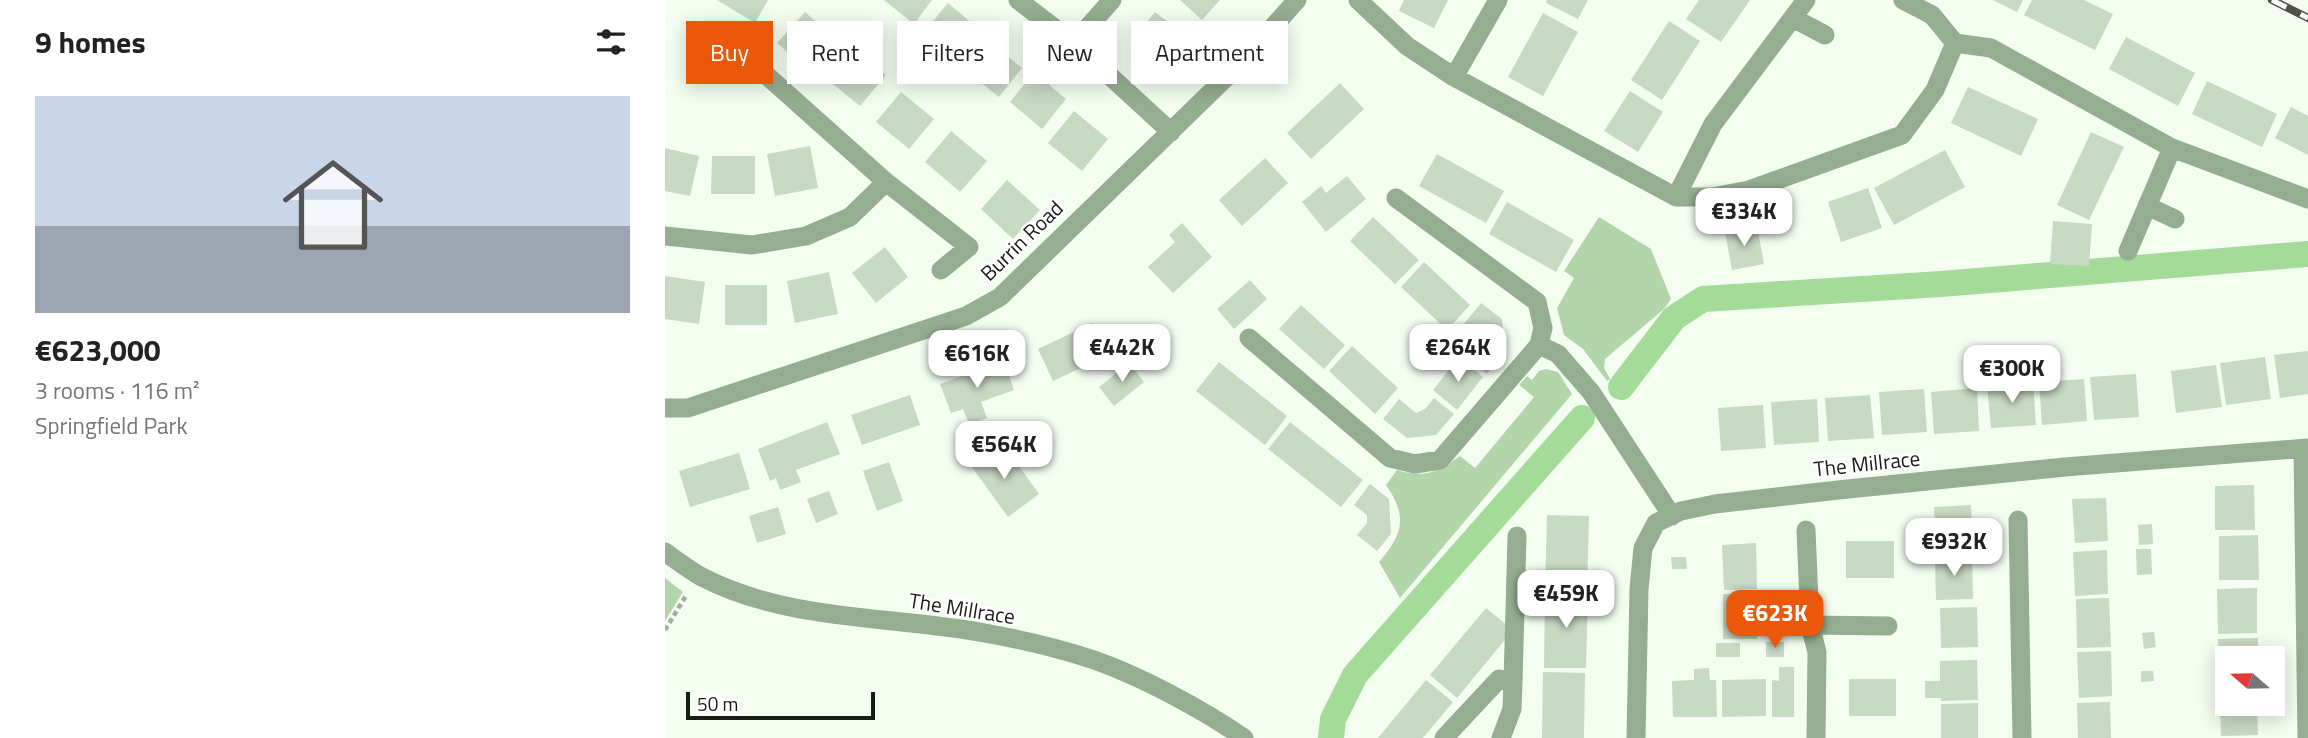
<!DOCTYPE html>
<meta charset="utf-8">
<style>
:root{--surface:#fff;--page:#f6f6f6;--text:#222;--muted:#767676;--accent:#ea580c}
body{margin:0;font-family:"Titillium Web",sans-serif;background:var(--page);color:var(--text);height:100vh;display:flex;flex-direction:column;font-size:26px;white-space:nowrap}
*{box-sizing:border-box;margin:0}
p{font-size:23px;color:var(--muted)}
.icon{flex:none;width:38px;height:38px;fill:none;stroke:currentColor;stroke-width:2;stroke-linecap:round;stroke-linejoin:round}
.map{position:relative;flex:1;overflow:hidden}
.panel{display:flex;flex-direction:column;background:var(--surface);width:665px}
.panel>*{flex:none}
.hud{position:absolute;left:21px;top:21px;width:665px;height:63px;display:flex;gap:14px}
.needle{width:46px;rotate:290deg}
.buttons{position:absolute;left:1550px;top:646px;display:grid;gap:14px}
.buttons a{display:grid;place-items:center;width:70px;height:70px;border-radius:0px;background:var(--surface);box-shadow:0 4px 18px #0003;font-size:35px}
.scale{position:absolute;left:21px;bottom:18px;width:189px;box-sizing:border-box;padding-left:7px;border:4px solid #171d15;border-top:0;font-size:19px;line-height:24px;white-space:nowrap;color:#171d15;-webkit-text-stroke:5px #fff;paint-order:stroke}
.price{position:absolute;translate:-50% -60px;padding:0 16px;border-radius:14px;background:#fff;color:#222;font-size:23px;line-height:46px;filter:drop-shadow(0 2px 4px #0008)}
.price::after{content:'';position:absolute;left:50%;top:42px;width:21px;height:16px;margin-left:-10px;background:inherit;clip-path:polygon(0 0,100% 0,50% 100%)}
.price.selected{background:var(--accent);color:#fff}
ul{padding:0;list-style:none}
li{display:grid;align-content:center;gap:14px;height:371px;padding:0 35px}
li span{display:grid;place-items:center;height:217px;border-radius:0px;color:#555}
li>.icon{margin-inline-start:auto}
span .icon{width:126px;height:126px;fill:#fffc;stroke-width:1}
li b{font-size:30px}
h2{display:flex;justify-content:space-between;align-items:center;height:84px;padding:0 35px;font-size:30px}
.pill{padding:0 24px;border-radius:0px;background:var(--surface);box-shadow:0 4px 18px #0003;font-size:24px;line-height:63px}
.pill.selected{background:var(--accent);color:#fff}
main{display:flex;flex:1;min-height:0}
.map>svg:first-child{display:block}
.green{fill:#b2d5aa}
.lines{fill:none;stroke-linecap:round;stroke-linejoin:round}
.canal{stroke:#a4db98;stroke-width:26}
.building{fill:#c8d9c4}
.path{stroke:#a4ada2;stroke-width:4.5;stroke-dasharray:5 3.5;stroke-linecap:butt}
.minor{stroke:#95ad90;stroke-width:19}
.rail-casing{stroke:#4c534a;stroke-width:8}
.rail{stroke:#fff;stroke-width:5;stroke-dasharray:16;stroke-linecap:butt}
.labels{text-anchor:middle;stroke-width:5;stroke-linejoin:round;paint-order:stroke}
.street-label{font-size:21px;fill:#171d15;stroke:#fff}
</style>
<main>
<section class="panel">
<h2>9 homes<svg class="icon" aria-label="filters" viewBox="0 0 24 24"><path d="M4 7h16M4 17h16"/><circle cx="9" cy="7" r="2"/><circle cx="15" cy="17" r="2"/></svg></h2>
<ul>
<li><span style="background:linear-gradient(#c9d6e8 60%,#9aa5b1 0)"><svg class="icon" aria-label="home" viewBox="0 0 24 24"><path d="M3 11l9-7 9 7M6 9v11h12V9"/></svg></span><div><b>€623,000</b><p>3 rooms · 116 m²</p><p>Springfield Park</p></div></li>
</ul>
</section>
<div class="map">
<svg width="1643" height="738" viewBox="0 0 1643 738">
<rect width="100%" height="100%" fill="#f3fef1"/>
<path class="green" d="M934,217L986,249L1006,299L999,309L940,359L939,368L945,379L942,381L918,349L899,335L892,308L909,278L899,271Z
M881,369L893,372L907,394L735,598L714,562C738,534 743,517 721,485L732,470C760,478 772,473 795,456L810,468L869,397L854,385L862,376L867,380L874,371Z
M0,578L18,592L0,621Z"/>
<g class="lines">
<path class="canal" d="M956,387L1009,318L1038,299L1276,284L1643,254
M666,738L668,719L690,675L917,418"/>
</g>
<path class="building" d="M52,0H103L90,23Z
M219,0H267L249,24Z
M515,0H555L537,20Z
M739,0H783L769,28L734,11Z
M882,0H923L913,19L881,3Z
M1034,0H1085L1056,42L1021,19Z
M1328,0H1358L1352,12Z
M1367,0H1419L1448,14L1430,50L1359,15Z
M283,3L315,30L290,60L258,33Z
M140,12L170,39L143,70L112,43Z
M490,12L518,34L501,55L498,53L491,62L466,42Z
M878,13L913,32L878,96L843,77Z
M1004,21L1035,41L997,100L966,80Z
M1461,37L1530,73L1513,106L1444,69Z
M323,41L357,68L334,97L300,70Z
M189,48L221,75L195,106L163,80Z
M369,72L401,99L377,129L345,102Z
M1542,81L1612,114L1597,147L1527,114Z
M675,83L699,109L646,159L622,133Z
M1303,87L1373,119L1356,156L1286,123Z
M965,91L998,112L973,152L939,131Z
M236,92L269,119L244,149L211,122Z
M1626,107L1643,116V155L1610,138Z
M409,111L443,139L417,171L383,143Z
M286,131L322,161L295,192L260,162Z
M1426,132L1459,147L1424,220L1392,205Z
M145,146L153,188L110,196L102,154Z
M0,148L34,156L25,196L0,191Z
M1280,150L1300,187L1229,225L1209,188Z
M772,154L839,191L821,223L754,186Z
M47,156H90V194H46Z
M600,158L623,183L577,226L554,200Z
M682,176L701,199L661,232L637,202L656,186L661,193Z
M342,180L375,210L348,239L316,209Z
M1203,188L1217,228L1176,242L1163,202Z
M842,202L909,240L891,272L824,234Z
M708,217L754,260L730,284L685,241Z
M1388,221L1427,224L1424,266L1385,264Z
M517,223L547,257L508,293L483,267L510,242L504,235Z
M1092,226L1099,264L1067,270L1060,232Z
M220,247L243,277L211,303L187,273Z
M759,262L805,305L782,330L736,287Z
M164,272L173,314L130,323L122,281Z
M0,276L40,282L34,324L0,319Z
M585,280L602,299L569,329L552,309Z
M60,285H102V325H60Z
M816,303L837,319L840,351L822,374L802,357L813,343V337L798,325Z
M636,305L680,345L659,369L614,329Z
M428,323L443,355L388,381L373,349Z
M687,346L733,388L710,414L664,371Z
M1643,351V394L1615,398L1609,355Z
M794,357L818,377L792,410L768,390Z
M1600,357L1606,399L1561,405L1555,363Z
M339,361L349,390L316,402L322,418L304,424L298,409L286,413L275,384Z
M554,362L622,416L600,445L531,391Z
M464,363L479,382L449,406L434,387Z
M1551,365L1557,407L1511,413L1506,371Z
M1471,374L1474,417L1429,420L1425,377Z
M1419,379L1422,421L1377,425L1374,382Z
M1368,382L1371,425L1326,428L1322,385Z
M1312,388L1314,431L1269,434L1266,392Z
M1259,389L1262,432L1217,435L1214,392Z
M245,395L255,425L197,445L186,415Z
M1205,395L1209,438L1163,441L1160,398Z
M769,398L789,414L771,435L742,438L718,419L734,399L751,413L760,409Z
M1152,399L1154,442L1109,445L1106,402Z
M1098,405L1101,448L1056,451L1053,408Z
M162,422L175,454L131,470L136,482L115,490L111,478L105,481L93,449Z
M625,422L698,480L676,507L603,449Z
M327,446L344,469L352,463L374,494L343,517L304,463Z
M74,453L85,489L25,507L14,471Z
M224,462L238,501L212,511L198,471Z
M705,484L724,499L726,534L712,551L692,535L702,523V515L689,505Z
M1589,485L1590,530H1550V486Z
M164,491L173,514L151,523L142,499Z
M1441,498L1443,541L1410,543L1407,499Z
M1306,505L1308,546L1271,548L1269,507Z
M113,507L121,534L92,543L84,516Z
M882,515L924,516L922,590L880,589Z
M1487,524L1488,544L1474,545L1473,525Z
M1593,535L1594,580H1554V536Z
M1181,541H1229V578H1181Z
M1091,543L1092,589L1059,590L1057,545Z
M1471,549H1486L1487,574L1472,575Z
M1442,550L1443,594L1410,596L1408,552Z
M1006,557H1021L1022,569H1007Z
M1307,557L1308,599L1271,600L1270,558Z
M1592,588V633L1553,634L1552,589Z
M880,591L923,592L921,668H879Z
M1058,594H1092V639H1058Z
M1444,598L1446,647L1412,648L1411,599Z
M1312,607L1313,647L1276,648L1275,608Z
M821,608L848,630L792,698L765,675Z
M1489,632L1491,647L1479,649L1477,633Z
M1593,638V658H1563V683H1554L1553,639Z
M1101,642H1119V657H1101Z
M1051,643H1075V657H1051Z
M1446,651L1447,696L1414,698L1412,652Z
M1312,660L1313,700L1276,701V698H1260V681H1275V661Z
M1114,667H1129V717H1107V680L1114,681Z
M1044,668L1045,680H1051L1052,717H1008L1007,681L1029,680V669Z
M1476,671H1488L1489,681L1476,682Z
M878,672L920,673L919,738H877Z
M1101,679V716L1057,717V680Z
M1184,679H1231V716H1184Z
M761,680L788,702L758,738H713Z
M1554,690H1563V704H1592L1593,735L1556,736Z
M1445,702L1446,738H1413L1412,703Z
M1313,703V738H1276V704Z"/>
<g class="lines">
<path class="path" d="M0,630L22,594"/>
<path class="minor" d="M353,0L409,43L506,132
M693,0L742,46L789,77L1011,197H1047L1084,190L1237,135L1270,90L1290,43
M1238,0L1267,15L1290,43L1326,48L1507,148
M1128,18L1160,35
M409,43L447,0
M37,62L71,48L221,182L304,247L276,270
M789,77L833,0
M1011,197L1048,124L1141,0
M1482,206L1510,219
M0,236L87,245L141,236L185,217L221,182
M1463,251L1507,148L1643,199
M584,338L725,458L750,464L775,460L874,345L878,328L872,302L731,198
M874,345L893,354L926,392L1007,516
M0,408H23L301,316L335,297L574,65L632,0
M1638,449L1642,738
M1353,520L1357,738
M1141,530L1145,625L1152,652L1151,738
M0,552C11,560 23,569 35,576C124,623 229,615 325,634C358,640 392,648 423,658C472,674 537,709 579,738
M1145,625L1223,626
M848,682L852,536
M779,738L834,679L848,682L847,709L836,738
M971,738L974,589L978,548L991,523L1016,511L1050,504L1173,490L1400,467L1643,448"/>
<g class="rail-casing">
<path id="rail" d="M1607,0L1643,18"/>
</g>
<use href="#rail" class="rail"/>
</g>
<g class="labels">
<g class="street-label">
<text transform="translate(357 241) rotate(-44)" y="7">Burrin Road</text>
<text transform="translate(1202 464) rotate(-6)" y="7">The Millrace</text>
<text transform="translate(297 609) rotate(9)" y="7">The Millrace</text>
</g>
</g>
</svg>
<div class="buttons">
<a><svg class="needle" viewBox="-14 -14 28 28"><path d="M0-13l5 13h-10z" fill="#e53935"/><path d="M0 13l5-13h-10z" fill="#767676"/></svg></a>
</div>
<div class="scale">50 m</div>
<b class="price" style="left:1079px;top:248px">€334K</b>
<b class="price" style="left:457px;top:384px">€442K</b>
<b class="price" style="left:793px;top:384px">€264K</b>
<b class="price" style="left:312px;top:390px">€616K</b>
<b class="price" style="left:1347px;top:405px">€300K</b>
<b class="price" style="left:339px;top:481px">€564K</b>
<b class="price" style="left:1289px;top:578px">€932K</b>
<b class="price" style="left:901px;top:630px">€459K</b>
<b class="price selected" style="left:1110px;top:650px">€623K</b>
<div class="hud">
<a class="pill selected">Buy</a>
<a class="pill">Rent</a>
<a class="pill">Filters</a>
<a class="pill">New</a>
<a class="pill">Apartment</a>
</div>
</div>
</main>
